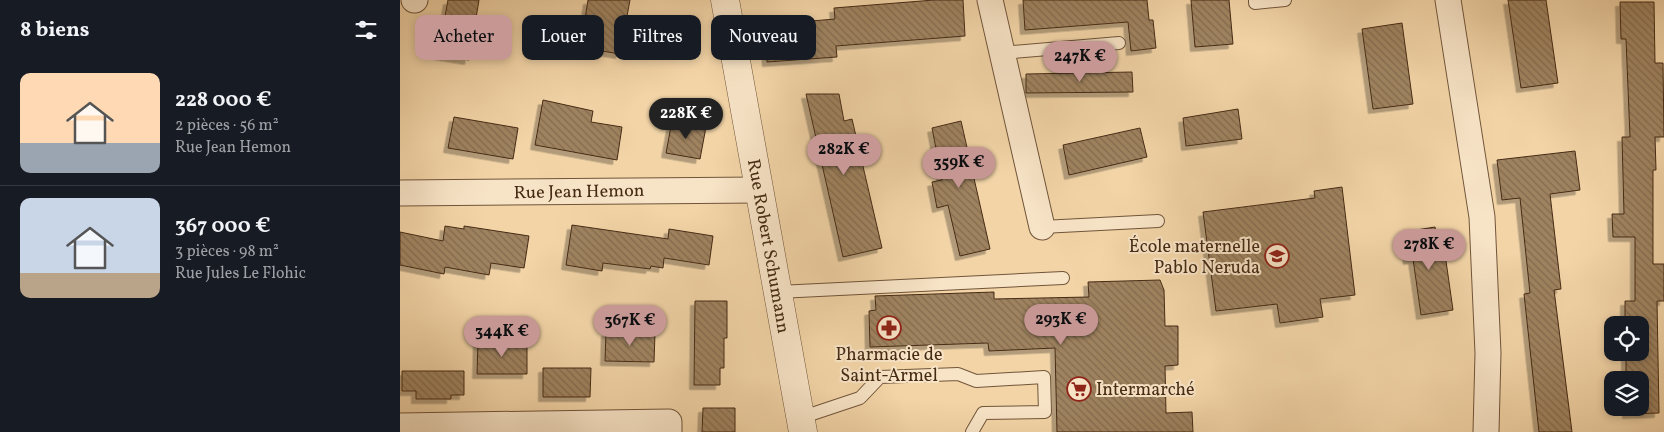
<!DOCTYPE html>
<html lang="fr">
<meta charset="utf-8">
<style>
:root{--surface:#171b24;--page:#20242c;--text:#f1f3f6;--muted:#9ea1a6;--line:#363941;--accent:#c59692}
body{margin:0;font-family:Vollkorn,serif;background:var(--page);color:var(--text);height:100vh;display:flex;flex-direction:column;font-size:19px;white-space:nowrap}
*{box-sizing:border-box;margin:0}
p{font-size:16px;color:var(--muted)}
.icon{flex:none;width:28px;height:28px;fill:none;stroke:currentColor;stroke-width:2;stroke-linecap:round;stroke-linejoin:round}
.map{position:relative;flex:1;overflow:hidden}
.drawer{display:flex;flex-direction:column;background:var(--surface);width:400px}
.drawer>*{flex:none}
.hud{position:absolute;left:15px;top:15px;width:475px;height:45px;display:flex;gap:10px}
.controls{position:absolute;left:1204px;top:316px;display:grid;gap:10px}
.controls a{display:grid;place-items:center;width:45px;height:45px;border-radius:10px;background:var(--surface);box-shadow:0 2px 8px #0003;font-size:25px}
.price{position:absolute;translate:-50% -42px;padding:0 11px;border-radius:18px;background:var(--accent);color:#111;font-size:16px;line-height:32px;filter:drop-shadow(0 1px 2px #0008)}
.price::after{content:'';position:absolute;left:50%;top:30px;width:15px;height:11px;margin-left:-8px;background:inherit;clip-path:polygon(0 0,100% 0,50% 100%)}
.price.on{background:#222;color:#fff}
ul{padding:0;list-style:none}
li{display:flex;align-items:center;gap:15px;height:125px;padding:0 20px}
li+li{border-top:1px solid var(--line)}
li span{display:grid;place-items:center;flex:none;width:140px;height:100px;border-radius:10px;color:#555}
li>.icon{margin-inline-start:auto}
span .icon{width:60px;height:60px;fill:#fffc;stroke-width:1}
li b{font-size:21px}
h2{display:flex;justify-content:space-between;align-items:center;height:60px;padding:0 20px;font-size:21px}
.chip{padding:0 18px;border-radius:10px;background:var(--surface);box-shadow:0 2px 8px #0003;font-size:18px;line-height:45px}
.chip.on{background:var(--accent);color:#111}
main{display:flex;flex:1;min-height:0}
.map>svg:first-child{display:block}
.building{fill:url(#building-back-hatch);stroke:#462b14;filter:url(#shadow)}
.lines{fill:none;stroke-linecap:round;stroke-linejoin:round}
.service-casing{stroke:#715539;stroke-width:14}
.minor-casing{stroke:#715539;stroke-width:27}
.tertiary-casing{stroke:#715539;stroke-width:29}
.service{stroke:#f7e3c6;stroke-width:12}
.minor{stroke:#f7e3c6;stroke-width:25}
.tertiary{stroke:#f7e3c6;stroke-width:28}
.labels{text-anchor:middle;stroke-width:4;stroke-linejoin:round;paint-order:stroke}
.street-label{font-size:18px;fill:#462b14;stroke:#f7e3c6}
.poi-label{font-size:18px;fill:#462b14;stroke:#f7e3c6;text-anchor:end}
</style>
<main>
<section class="drawer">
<h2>8 biens<svg class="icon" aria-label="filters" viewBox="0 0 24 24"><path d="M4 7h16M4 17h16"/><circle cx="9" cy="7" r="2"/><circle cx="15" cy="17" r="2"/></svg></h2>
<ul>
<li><span style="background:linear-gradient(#ffd9b3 70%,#9aa5b1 0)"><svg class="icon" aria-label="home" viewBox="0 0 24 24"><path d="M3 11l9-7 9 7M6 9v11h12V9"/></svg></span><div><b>228 000 €</b><p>2 pièces · 56 m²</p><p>Rue Jean Hemon</p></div></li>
<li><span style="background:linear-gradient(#c9d6e8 75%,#b9a48a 0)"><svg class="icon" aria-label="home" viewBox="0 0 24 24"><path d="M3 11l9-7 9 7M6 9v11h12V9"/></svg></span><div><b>367 000 €</b><p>3 pièces · 98 m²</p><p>Rue Jules Le Flohic</p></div></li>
</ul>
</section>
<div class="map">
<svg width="1264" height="432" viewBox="0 0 1264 432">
<defs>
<pattern id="building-back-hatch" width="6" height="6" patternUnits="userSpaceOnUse" patternTransform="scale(1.25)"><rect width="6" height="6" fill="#9f8360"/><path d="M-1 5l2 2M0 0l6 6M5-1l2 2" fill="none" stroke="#836b4e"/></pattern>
<filter id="shadow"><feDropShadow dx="-4.5" dy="4.5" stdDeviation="0" flood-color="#0004"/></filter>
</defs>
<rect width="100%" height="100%" fill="#f2d4a7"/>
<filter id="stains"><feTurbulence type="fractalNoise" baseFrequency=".004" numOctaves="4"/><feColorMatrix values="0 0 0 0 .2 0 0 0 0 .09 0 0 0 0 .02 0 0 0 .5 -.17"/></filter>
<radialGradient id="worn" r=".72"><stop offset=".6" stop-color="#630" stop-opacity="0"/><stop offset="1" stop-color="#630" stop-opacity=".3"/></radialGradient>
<path class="building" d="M48,0H79L69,60L38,55Z
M188,0H230L220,54L190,49L192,33L183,31Z
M534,0H563L565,36L436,46L437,57L367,62L364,25L435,19L434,8Z
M623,0H747L749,20H753L756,48L731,51L728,22L625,30Z
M791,0H829L833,44L795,47Z
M1108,0H1146L1158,83L1121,88Z
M1220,2H1254L1255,63H1263L1264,137H1255L1256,170H1253V264H1264V301H1257L1259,413L1227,414V408H1240V380H1226V352H1240V325H1225V301H1235V237H1213L1212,214H1224L1222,137H1230L1226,39H1221Z
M1002,23L1013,104L973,109L962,29Z
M732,72L733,92L626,93V74Z
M406,94H439L444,121L452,119L482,248L443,257Z
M143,100L193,111L191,122L222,127L217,160L135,145Z
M838,109L842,139L786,146L783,118Z
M54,117L118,128L113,159L48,148Z
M272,121L306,127L300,159L266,153Z
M561,121L590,249L560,256L548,205L537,208L532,182L542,180L532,128Z
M740,128L747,157L669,175L663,145Z
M1175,151L1180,190L1150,194L1161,289L1154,290L1172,432H1139L1124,294L1130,293L1120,198L1102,200L1097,160Z
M942,187L955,295L920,299L923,317L880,323L877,304L816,311L803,212L915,198L914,191Z
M172,225L268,239L269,229L313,236L309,265L264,258L263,268L251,266L250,269L203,263L202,271L166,265Z
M45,226L64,229V226L129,236L124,268L91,263L89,275L45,267L44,274L0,265V232L43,241Z
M1035,227L1039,255L1045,254L1053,310L1021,315L1013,259L1008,260L1004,232Z
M760,280L764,290L765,326H778V365L765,366L766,413L792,412L793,432H657L655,348L589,351L588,343L470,347L469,311L476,310L475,296L594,292V299L689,297L688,282Z
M295,301H327V338H324V368H320V385H294Z
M206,332L255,333L254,362L205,361Z
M78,341L127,343V374H77Z
M143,368H191L190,397H143Z
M2,371H64V395H51V399H16V391H2Z
M303,408H335V432H302Z"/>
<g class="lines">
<g class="service-casing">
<path id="service" d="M855,0V3L885,0
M602,53L719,43
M642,227L758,221
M378,292L663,278
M400,418L460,398L480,377L558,374L576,381L644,377L645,412L583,413L572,432"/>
</g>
<g class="minor-casing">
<path id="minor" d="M14,0H15
M590,0L642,227
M1048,0L1082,217L1088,353L1086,432
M0,193L359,190
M0,426L269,422V432"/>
</g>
<g class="tertiary-casing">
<path id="tertiary" d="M325,0L403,432"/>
</g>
<use href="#service" class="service"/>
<use href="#minor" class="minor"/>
<use href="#tertiary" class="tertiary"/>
</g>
<defs>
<g id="school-ring" transform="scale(1.25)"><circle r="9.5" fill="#f7e3c6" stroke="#8f2418" stroke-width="1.5"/><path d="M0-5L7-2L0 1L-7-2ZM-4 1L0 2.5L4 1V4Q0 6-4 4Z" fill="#8f2418"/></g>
<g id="pharmacy-ring" transform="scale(1.25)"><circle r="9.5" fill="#f7e3c6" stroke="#8f2418" stroke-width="1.5"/><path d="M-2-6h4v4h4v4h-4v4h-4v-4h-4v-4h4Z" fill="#8f2418"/></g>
<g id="supermarket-ring" transform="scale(1.25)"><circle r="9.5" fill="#f7e3c6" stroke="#8f2418" stroke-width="1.5"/><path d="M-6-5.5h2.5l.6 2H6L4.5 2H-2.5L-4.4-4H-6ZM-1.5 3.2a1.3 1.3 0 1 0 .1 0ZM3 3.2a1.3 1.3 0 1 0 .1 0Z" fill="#8f2418"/></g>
</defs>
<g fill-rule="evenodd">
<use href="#school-ring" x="877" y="256"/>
<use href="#pharmacy-ring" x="489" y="328"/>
<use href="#supermarket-ring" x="679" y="389"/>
</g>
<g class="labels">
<g class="street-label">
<text transform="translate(179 191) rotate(-1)" y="6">Rue Jean Hemon</text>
<text transform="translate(369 246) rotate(80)" y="6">Rue Robert Schumann</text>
</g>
<g class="poi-label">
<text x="860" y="252">École maternelle<tspan x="860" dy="21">Pablo Neruda</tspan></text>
<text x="489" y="360" text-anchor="middle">Pharmacie de<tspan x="489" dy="21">Saint-Armel</tspan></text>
<text x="696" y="395" text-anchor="start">Intermarché</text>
</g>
</g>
<rect width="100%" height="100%" filter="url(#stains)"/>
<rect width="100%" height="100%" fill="url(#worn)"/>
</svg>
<div class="controls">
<a><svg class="icon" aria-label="locate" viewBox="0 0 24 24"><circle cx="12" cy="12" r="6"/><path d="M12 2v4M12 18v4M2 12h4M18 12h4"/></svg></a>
<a><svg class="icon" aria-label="layers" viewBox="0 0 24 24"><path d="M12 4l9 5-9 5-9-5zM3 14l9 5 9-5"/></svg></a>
</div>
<b class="price" style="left:680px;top:83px">247K €</b>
<b class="price on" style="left:286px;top:140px">228K €</b>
<b class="price" style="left:444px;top:176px">282K €</b>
<b class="price" style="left:559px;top:189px">359K €</b>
<b class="price" style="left:1029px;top:271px">278K €</b>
<b class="price" style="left:661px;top:346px">293K €</b>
<b class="price" style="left:230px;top:347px">367K €</b>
<b class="price" style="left:102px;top:358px">344K €</b>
<div class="hud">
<a class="chip on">Acheter</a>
<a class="chip">Louer</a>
<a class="chip">Filtres</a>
<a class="chip">Nouveau</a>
</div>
</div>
</main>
